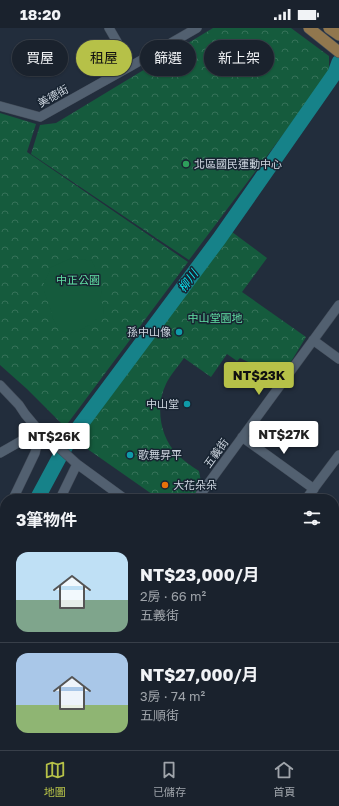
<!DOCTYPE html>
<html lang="zh-TW">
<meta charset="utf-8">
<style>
:root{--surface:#1a222d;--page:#232a35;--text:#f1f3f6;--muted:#9fa4aa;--line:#383f49;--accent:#b6c148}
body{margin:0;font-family:"Golos Text","Noto Sans TC",sans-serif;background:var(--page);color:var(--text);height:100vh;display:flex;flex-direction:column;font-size:15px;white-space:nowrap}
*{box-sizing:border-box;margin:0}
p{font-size:13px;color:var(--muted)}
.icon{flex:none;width:22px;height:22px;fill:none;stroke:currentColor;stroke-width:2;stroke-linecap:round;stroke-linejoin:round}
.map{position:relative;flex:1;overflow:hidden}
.sheet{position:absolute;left:0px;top:466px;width:339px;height:256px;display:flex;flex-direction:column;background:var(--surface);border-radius:16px 16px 0 0;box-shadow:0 1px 3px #0004,0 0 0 1px var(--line)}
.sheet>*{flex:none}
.hud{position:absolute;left:12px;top:12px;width:315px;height:36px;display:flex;gap:8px}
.price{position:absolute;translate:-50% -34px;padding:0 9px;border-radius:4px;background:#fff;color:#222;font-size:13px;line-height:26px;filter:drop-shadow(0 1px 2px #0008)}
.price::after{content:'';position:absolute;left:50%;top:24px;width:12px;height:9px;margin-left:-6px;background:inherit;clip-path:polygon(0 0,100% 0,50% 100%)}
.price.on{background:var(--accent);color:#111}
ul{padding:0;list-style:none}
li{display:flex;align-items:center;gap:12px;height:100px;padding:0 16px}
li+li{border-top:1px solid var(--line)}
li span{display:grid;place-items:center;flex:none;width:112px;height:80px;border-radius:12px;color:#555}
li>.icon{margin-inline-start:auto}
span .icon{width:48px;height:48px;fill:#fffc;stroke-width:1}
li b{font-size:17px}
h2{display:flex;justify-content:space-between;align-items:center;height:48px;padding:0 16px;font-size:17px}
.pill{padding:0 14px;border-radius:18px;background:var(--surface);box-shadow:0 1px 3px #0004,0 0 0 1px var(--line);font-size:14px;line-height:36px}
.pill.on{background:var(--accent);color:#111}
.status{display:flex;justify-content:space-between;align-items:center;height:28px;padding:0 20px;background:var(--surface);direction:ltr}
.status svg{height:11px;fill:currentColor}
.dock{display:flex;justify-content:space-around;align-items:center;height:56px;border-top:1px solid var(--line);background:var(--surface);font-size:11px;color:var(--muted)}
.dock a{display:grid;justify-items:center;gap:2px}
.dock .on{color:var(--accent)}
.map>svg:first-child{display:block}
.park{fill:url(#park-crowns)}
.pitch{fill:#155b3d}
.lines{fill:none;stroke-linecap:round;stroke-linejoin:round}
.river{stroke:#168289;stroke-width:15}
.minor-casing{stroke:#424b58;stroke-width:10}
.major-casing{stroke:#424b58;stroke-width:12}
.minor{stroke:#526070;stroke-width:9}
.major{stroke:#91774e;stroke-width:11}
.leisure-dot{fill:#2e9e5b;stroke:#182432;stroke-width:1.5}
.culture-dot{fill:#0f9aa8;stroke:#182432;stroke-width:1.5}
.food-dot{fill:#e8710a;stroke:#182432;stroke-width:1.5}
.labels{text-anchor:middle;stroke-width:3;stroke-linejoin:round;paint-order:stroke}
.street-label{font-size:11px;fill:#ced6e0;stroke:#182432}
.poi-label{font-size:11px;fill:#ced6e0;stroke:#182432;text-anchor:start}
.park-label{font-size:11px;fill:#61e0a4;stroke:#182432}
.water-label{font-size:12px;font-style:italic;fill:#0ae6f2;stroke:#182432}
</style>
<div class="status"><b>18:20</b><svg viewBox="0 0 49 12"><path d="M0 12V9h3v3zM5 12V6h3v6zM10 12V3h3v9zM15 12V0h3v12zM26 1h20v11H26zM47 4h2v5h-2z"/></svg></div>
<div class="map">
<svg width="339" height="722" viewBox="0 0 339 722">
<defs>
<pattern id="park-crowns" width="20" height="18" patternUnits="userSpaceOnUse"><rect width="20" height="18" fill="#155b3d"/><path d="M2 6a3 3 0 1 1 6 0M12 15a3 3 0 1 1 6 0" fill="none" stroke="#367259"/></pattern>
</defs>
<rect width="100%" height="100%" fill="#222d3c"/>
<path class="park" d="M213,0H291L329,28V45L189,232L31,126L40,97L56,95Z
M0,85L36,96L27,124L188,234L65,399L27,361L0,337Z
M232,204L267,230L242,264L306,309L281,350L240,330L237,333L227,326L211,349L184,330C178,339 170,347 166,356C155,378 160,409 177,426C184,433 191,438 199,443L202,459L192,471H159L76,413Z"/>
<path class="pitch" d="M72,230L92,233C98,246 104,258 100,272L104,279L103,286L91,296L79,303L69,305L59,302L53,291L51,282L44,263V254L50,243L49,240Z"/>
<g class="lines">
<path class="river" d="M37,471L59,430L70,411L219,211L335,45L339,34
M0,545L5,535"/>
<g class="minor-casing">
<path id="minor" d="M109,0L131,38
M0,78L40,89L131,38L197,0
M313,312L339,331
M0,357L19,377L25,386L40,404L54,415L77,436L125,471
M242,409L314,461
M0,425L28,409L40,404
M13,471L35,425L40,404
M60,471L77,436
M197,471L339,277
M306,471L339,427
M0,497L5,487
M0,594L5,583
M334,673L339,701
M164,717L171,722
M13,722L17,717
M120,722L124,717"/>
</g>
<g class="major-casing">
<path id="major" d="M309,0L339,24
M329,0L339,7
M334,587L339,580
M334,611L339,604
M234,722L238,717
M253,722L256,717"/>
</g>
<use href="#minor" class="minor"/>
<use href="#major" class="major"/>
</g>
<circle class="leisure-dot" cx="186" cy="136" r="4"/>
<g class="culture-dot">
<circle cx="179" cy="304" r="4"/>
<circle cx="187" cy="376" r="4"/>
<circle cx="130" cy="427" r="4"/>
</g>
<circle class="food-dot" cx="165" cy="457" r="4"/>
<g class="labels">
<g class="street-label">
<text transform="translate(53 68) rotate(-29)" y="4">美德街</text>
<text transform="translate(216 425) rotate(-54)" y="4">五義街</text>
</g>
<g class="poi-label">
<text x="194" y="140">北區國民運動中心</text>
<text x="171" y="308" text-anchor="end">孫中山像</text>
<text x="179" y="380" text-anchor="end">中山堂</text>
<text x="138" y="431">歌舞昇平</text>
<text x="173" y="461">大花朵朵</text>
</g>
<g class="park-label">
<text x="78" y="256">中正公園</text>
<text x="215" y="294">中山堂園地</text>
</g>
<g class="water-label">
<text transform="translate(188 253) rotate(-53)" y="4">柳川</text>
</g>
</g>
</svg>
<b class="price on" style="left:259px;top:368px">NT$23K</b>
<b class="price" style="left:284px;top:427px">NT$27K</b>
<b class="price" style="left:54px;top:429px">NT$26K</b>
<div class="hud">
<a class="pill">買屋</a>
<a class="pill on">租屋</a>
<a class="pill">篩選</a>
<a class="pill">新上架</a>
</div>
<section class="sheet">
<h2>3筆物件<svg class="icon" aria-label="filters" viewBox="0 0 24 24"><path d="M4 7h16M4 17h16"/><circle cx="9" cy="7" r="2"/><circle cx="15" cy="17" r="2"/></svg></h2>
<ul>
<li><span style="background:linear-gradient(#bfe0f5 60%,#7fa58c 0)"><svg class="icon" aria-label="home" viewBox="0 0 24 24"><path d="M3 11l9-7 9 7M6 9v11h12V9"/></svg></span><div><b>NT$23,000/月</b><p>2房 · 66 m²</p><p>五義街</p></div></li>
<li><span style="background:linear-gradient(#a9c7e8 65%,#8fb573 0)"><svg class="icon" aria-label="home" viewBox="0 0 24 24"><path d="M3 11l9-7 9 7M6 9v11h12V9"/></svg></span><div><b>NT$27,000/月</b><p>3房 · 74 m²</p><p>五順街</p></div></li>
</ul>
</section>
</div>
<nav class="dock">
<a class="on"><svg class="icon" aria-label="map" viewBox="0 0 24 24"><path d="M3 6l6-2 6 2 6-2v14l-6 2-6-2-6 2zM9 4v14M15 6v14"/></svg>地圖</a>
<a><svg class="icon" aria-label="saved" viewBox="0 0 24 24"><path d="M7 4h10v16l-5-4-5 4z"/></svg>已儲存</a>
<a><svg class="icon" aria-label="home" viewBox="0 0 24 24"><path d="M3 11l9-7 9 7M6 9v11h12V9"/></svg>首頁</a>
</nav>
